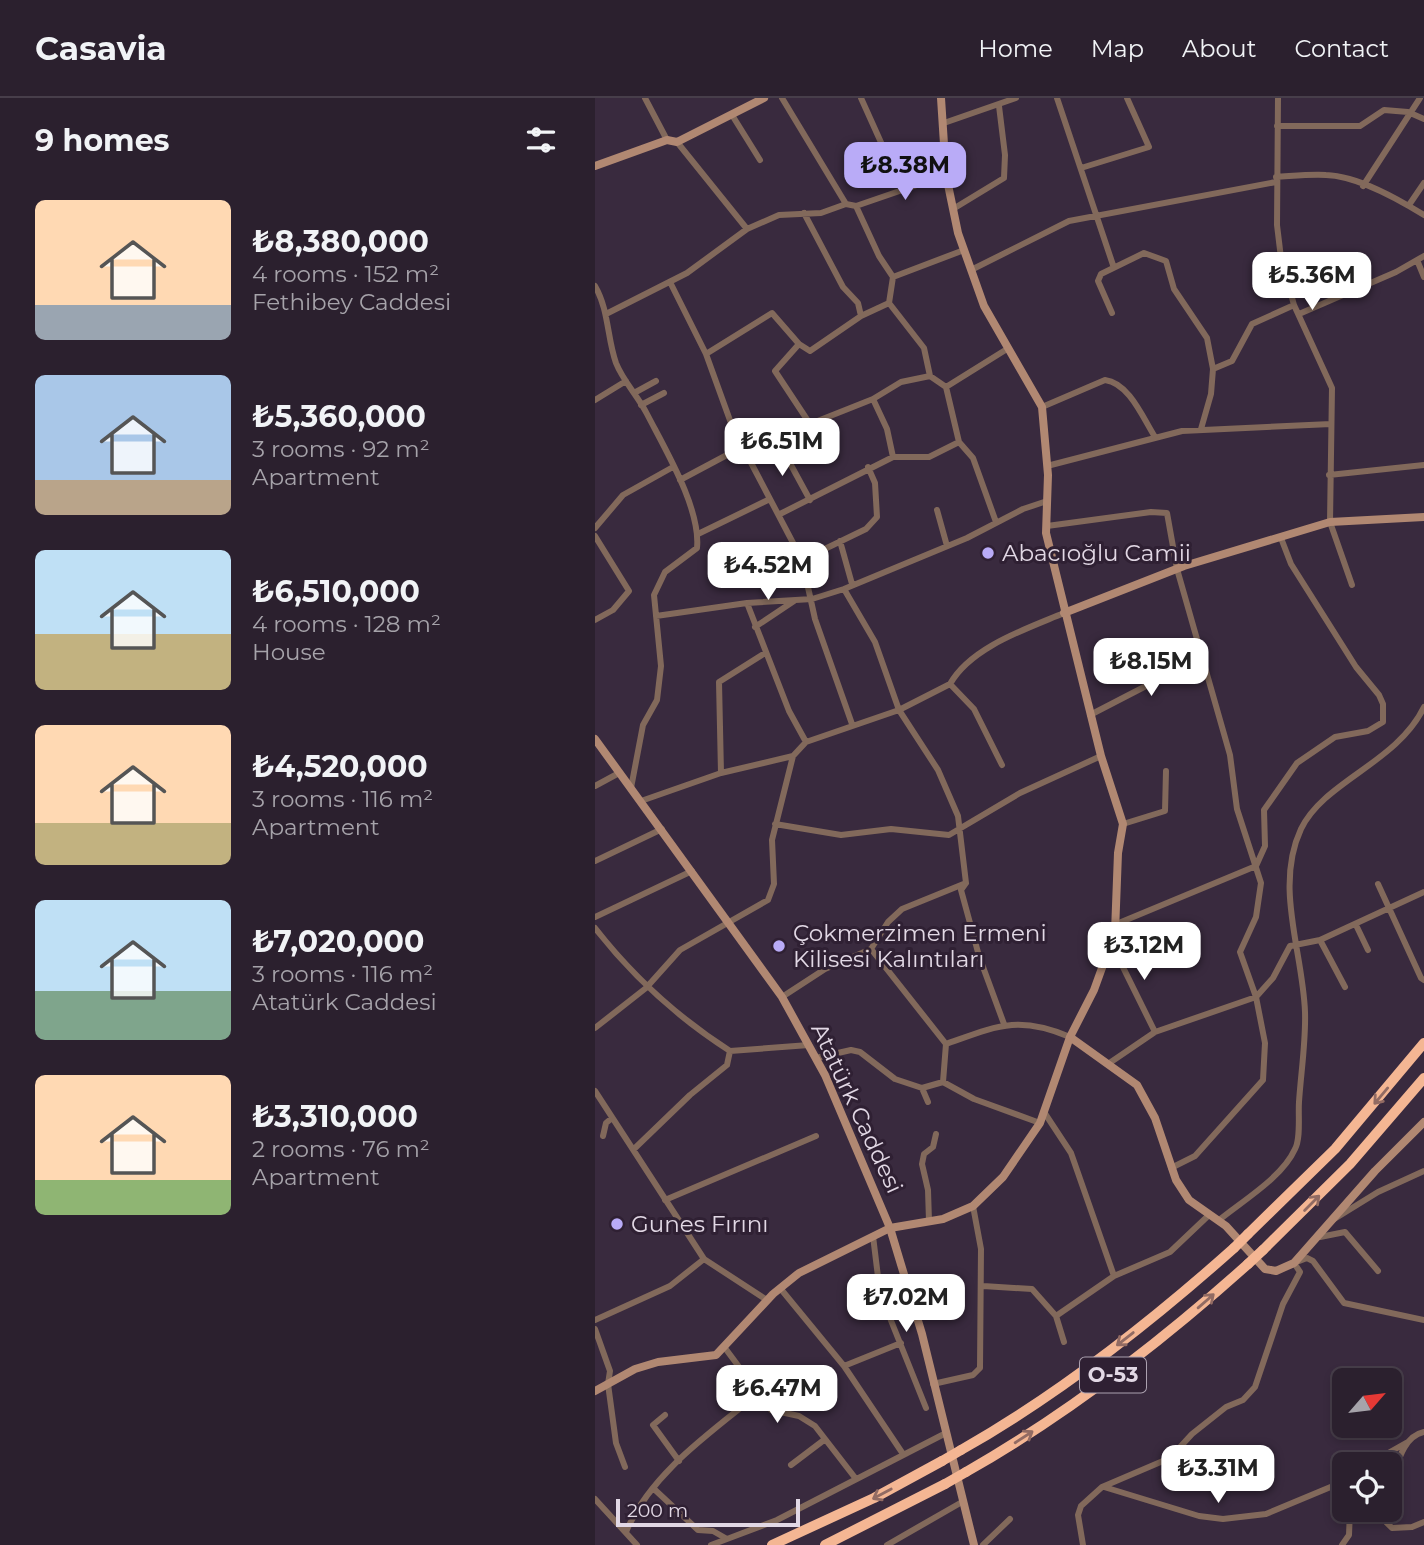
<!DOCTYPE html>
<meta charset="utf-8">
<style>
:root{--surface:#2b202e;--page:#332836;--text:#f1f3f6;--muted:#a6a3aa;--line:#473e4a;--accent:#b9abf7}
body{margin:0;font-family:Montserrat,sans-serif;background:var(--page);color:var(--text);height:100vh;display:flex;flex-direction:column;font-size:26px;white-space:nowrap}
*{box-sizing:border-box;margin:0}
p{font-size:23px;color:var(--muted)}
.icon{flex:none;width:38px;height:38px;fill:none;stroke:currentColor;stroke-width:2;stroke-linecap:round;stroke-linejoin:round}
.map{position:relative;flex:1;overflow:hidden}
.side{display:flex;flex-direction:column;background:var(--surface);width:595px}
.side>*{flex:none}
.needle{width:46px;rotate:62deg}
.tools{position:absolute;left:737px;top:1270px;display:grid;gap:14px}
.tools a{display:grid;place-items:center;width:70px;height:70px;border-radius:10px;background:var(--surface);box-shadow:0 4px 10px #0003,0 0 0 2px var(--line);font-size:35px}
.scale{position:absolute;left:21px;bottom:18px;width:184px;box-sizing:border-box;padding-left:7px;border:4px solid #e2d8e5;border-top:0;font-size:19px;line-height:24px;white-space:nowrap;color:#e2d8e5;-webkit-text-stroke:5px #2f2033;paint-order:stroke}
.price{position:absolute;translate:-50% -60px;padding:0 16px;border-radius:14px;background:#fff;color:#222;font-size:23px;line-height:46px;filter:drop-shadow(0 2px 4px #0008)}
.price::after{content:'';position:absolute;left:50%;top:42px;width:21px;height:16px;margin-left:-10px;background:inherit;clip-path:polygon(0 0,100% 0,50% 100%)}
.price.selected{background:var(--accent);color:#111}
ul{padding:0;list-style:none}
li{display:flex;align-items:center;gap:21px;height:175px;padding:0 35px}
li span{display:grid;place-items:center;flex:none;width:196px;height:140px;border-radius:10px;color:#555}
li>.icon{margin-inline-start:auto}
span .icon{width:84px;height:84px;fill:#fffc;stroke-width:1}
li b{font-size:30px}
h2{display:flex;justify-content:space-between;align-items:center;height:84px;padding:0 35px;font-size:30px}
header{display:flex;align-items:center;gap:42px;box-sizing:border-box;height:98px;padding:0 35px;background:var(--surface);border-bottom:2px solid var(--line)}
header strong{font-size:33px}
nav{display:flex;gap:38px;margin-inline-start:auto;font-size:24px}
main{display:flex;flex:1;min-height:0}
.map>svg:first-child{display:block}
.lines{fill:none;stroke-linecap:round;stroke-linejoin:round}
.street{stroke:#82695b;stroke-width:6}
.secondary{stroke:#b18872;stroke-width:8}
.highway{stroke:#f4b693;stroke-width:10}
.highway-bridge{stroke:#f4b693;stroke-width:10}
.oneway{stroke:#926b63}
.poi-dot{fill:#b9abf7;stroke:#2f2033;stroke-width:2.5}
.labels{text-anchor:middle;stroke-width:6;stroke-linejoin:round;paint-order:stroke}
.shield{fill:#2f2033;stroke:#aca1b0;stroke-width:2}
.shield-label{font-size:21px;font-weight:bold;fill:#e2d8e5}
.poi-label{font-size:23px;fill:#e2d8e5;stroke:#2f2033;text-anchor:start}
.street-label{font-size:23px;fill:#e2d8e5;stroke:#2f2033}
</style>
<header>
<strong>Casavia</strong>
<nav><a>Home</a><a>Map</a><a>About</a><a>Contact</a></nav>
</header>
<main>
<section class="side">
<h2>9 homes<svg class="icon" aria-label="filters" viewBox="0 0 24 24"><path d="M4 7h16M4 17h16"/><circle cx="9" cy="7" r="2"/><circle cx="15" cy="17" r="2"/></svg></h2>
<ul>
<li><span style="background:linear-gradient(#ffd9b3 75%,#9aa5b1 0)"><svg class="icon" aria-label="home" viewBox="0 0 24 24"><path d="M3 11l9-7 9 7M6 9v11h12V9"/></svg></span><div><b>₺8,380,000</b><p>4 rooms · 152 m²</p><p>Fethibey Caddesi</p></div></li>
<li><span style="background:linear-gradient(#a9c7e8 75%,#b9a48a 0)"><svg class="icon" aria-label="home" viewBox="0 0 24 24"><path d="M3 11l9-7 9 7M6 9v11h12V9"/></svg></span><div><b>₺5,360,000</b><p>3 rooms · 92 m²</p><p>Apartment</p></div></li>
<li><span style="background:linear-gradient(#bfe0f5 60%,#c2b280 0)"><svg class="icon" aria-label="home" viewBox="0 0 24 24"><path d="M3 11l9-7 9 7M6 9v11h12V9"/></svg></span><div><b>₺6,510,000</b><p>4 rooms · 128 m²</p><p>House</p></div></li>
<li><span style="background:linear-gradient(#ffd9b3 70%,#c2b280 0)"><svg class="icon" aria-label="home" viewBox="0 0 24 24"><path d="M3 11l9-7 9 7M6 9v11h12V9"/></svg></span><div><b>₺4,520,000</b><p>3 rooms · 116 m²</p><p>Apartment</p></div></li>
<li><span style="background:linear-gradient(#bfe0f5 65%,#7fa58c 0)"><svg class="icon" aria-label="home" viewBox="0 0 24 24"><path d="M3 11l9-7 9 7M6 9v11h12V9"/></svg></span><div><b>₺7,020,000</b><p>3 rooms · 116 m²</p><p>Atatürk Caddesi</p></div></li>
<li><span style="background:linear-gradient(#ffd9b3 75%,#8fb573 0)"><svg class="icon" aria-label="home" viewBox="0 0 24 24"><path d="M3 11l9-7 9 7M6 9v11h12V9"/></svg></span><div><b>₺3,310,000</b><p>2 rooms · 76 m²</p><p>Apartment</p></div></li>
</ul>
</section>
<div class="map">
<svg width="829" height="1447" viewBox="0 0 829 1447">
<rect width="100%" height="100%" fill="#392a3e"/>
<g class="lines">
<path class="street" d="M50,0L72,42
M187,0L251,106
M266,0L307,91
M462,0L518,167
M683,0L682,127L686,160L699,207L737,290L735,424L757,487
M137,17L165,62
M349,25L421,0
M682,28H765L789,12L813,14L829,21
M82,44L152,131
M486,70L554,49L532,0
M681,79C698,78 715,76 731,77C763,78 803,101 829,117
M768,88L825,0
M814,107L829,85
M358,111L409,80L410,57L404,8
M209,115L248,189L263,205L266,218
M822,162L829,179
M376,172L474,123L681,84
M298,179L369,152
M75,184L111,256L145,350L153,359
M0,188C14,212 12,240 21,265C28,283 43,298 52,316C70,351 106,411 102,450L70,474L59,497L66,568L62,602L48,627L36,690
M294,205L329,250L335,278
M517,215L503,183L506,176L549,155L571,163L579,191L612,240L618,271L616,296L606,331
M11,216L92,175L152,131L184,117L226,115L251,106L261,108L351,77
M704,216L801,174L829,158
M204,246L180,273L215,326
M111,256L177,215L204,246L215,253L266,218L294,205L298,179L284,158L261,108
M618,271L637,263L657,226L699,207
M39,295L61,283
M278,301L292,331L298,359
M0,302L31,283
M46,307L69,295
M447,309L510,282C534,285 548,320 560,339
M184,345L215,402
M452,368L587,333L736,326
M734,377L829,367
M85,382L145,350
M342,412L352,448
M185,416L298,359H334L364,344
M401,424L378,360L364,344L351,289L412,251
M452,428L556,414L572,415L582,471L635,657L642,711L666,785L661,819L645,854L661,899L670,945L668,982L600,1058L576,1070
M0,430L28,397L78,369
M103,436L175,401
M0,438L34,493L18,512L0,522
M245,443L257,486
M207,462L271,431L282,419L280,385L273,369
M249,491L280,544L304,612L343,672L363,718L371,785L366,792L384,858L409,926
M152,505L194,613L211,644
M61,518L152,505L217,501L249,491L372,440L428,411L452,403
M160,529L199,503
M495,617L607,559
M257,626L220,521L207,462L153,359L215,326L278,301L306,284L335,278L351,289
M407,667L379,611L355,586C376,549 431,531 469,515
M126,675L124,584L170,555
M0,688L24,675
M46,703L126,675L198,658
M180,726L246,737L296,731L354,737L425,695L506,658
M528,726L570,713L571,673
M0,763L67,731
M783,786L826,880L829,882
M0,819L97,773
M519,827L661,768L670,748L669,712L702,665L740,639L773,633L788,624V606L784,597L761,569L696,466L686,440
M761,827L773,852
M0,830C39,880 82,919 135,953L132,967L95,997L39,1051
M725,842L750,889
M516,845L560,934
M276,851L351,946
M187,899L230,871L276,851L293,824L307,811L371,785
M0,930L51,890L85,852L173,802L179,786L177,742L198,658L211,644L304,612L355,586
M351,946C402,928 423,917 475,939
M135,953L214,947
M221,960L256,952L265,954L300,981L327,990L348,984L379,1001L445,1025
M513,966L560,934L661,899L678,880L695,848L725,842L829,794
M348,984L351,946
M327,990L333,1004
M0,993L109,1161L172,1202
M449,1014L476,1055L519,1178L461,1218
M8,1038L11,1025L17,1020
M70,1102L221,1038
M334,1123L333,1092L327,1066L329,1056L338,1049L341,1036
M623,1123C647,1103 687,1080 700,1051C706,1040 703,1017 704,1004C706,974 711,943 710,914C708,854 679,789 706,731C729,683 802,665 829,609
M736,1123L783,1094L829,1073
M278,1138L285,1195L331,1310
M725,1139L750,1134L783,1173
M519,1178L575,1154L614,1117
M388,1188L437,1191L461,1218L469,1244
M185,1190L249,1268L308,1356
M0,1222L75,1188L109,1161
M0,1231L15,1273L13,1286L21,1345L30,1369
M130,1250L176,1312L204,1318L220,1328L261,1381
M249,1268L306,1245
M338,1286L378,1277L385,1270L386,1151L378,1108
M70,1317L58,1327L84,1363
M196,1367L229,1342
M772,1367L811,1345
M738,1388L749,1399
M509,1389L604,1418L628,1421L671,1416L738,1388L749,1380
M794,1389C802,1370 806,1339 829,1334
M58,1390L103,1432L118,1433L132,1441L182,1422L351,1335
M0,1401L42,1447
M787,1412L788,1421L797,1430L817,1429L829,1424
M31,1434C55,1376 115,1335 163,1296
M116,1447L132,1441
M292,1447L367,1404
M388,1447L415,1421
M488,1447L483,1417L486,1408L507,1389L575,1360L597,1336L631,1309L648,1302L660,1289L688,1206L705,1174L699,1165L712,1160L718,1163L749,1205L829,1222
M747,1447L754,1437L755,1412"/>
<path class="secondary" d="M0,68L72,42L82,44L169,0
M469,515L589,468L735,424L829,419
M0,641L187,899L230,977L295,1130L327,1236L379,1447
M475,939L542,987L560,1020L581,1082L594,1102L631,1128L670,1171L681,1173L699,1165L780,1073L829,1024
M0,1293L40,1271L63,1264L121,1257L178,1196L204,1175L295,1130L348,1121L378,1108L408,1079L445,1025L475,939L499,892L520,834L523,755L528,726L506,658L451,435L453,377L447,309L389,208L363,135L351,77L346,0"/>
<path class="highway" d="M653,1136L740,1051L829,945
M668,1152L755,1066L829,980
M366,1352C465,1296 555,1225 639,1150
M371,1374C473,1316 566,1244 653,1166
M177,1447L279,1400L347,1363
M230,1447L350,1386"/>
<path class="highway-bridge" d="M639,1150L653,1136
M653,1166L668,1152
M347,1363L366,1352
M350,1386L371,1374"/>
</g>
<defs><path id="oneway-shaft" d="M-6 0H5M1.5-3L5.5 0L1.5 3" fill="none" stroke-width="1.6" stroke-linecap="round" stroke-linejoin="round" transform="scale(1.75)"/></defs>
<g class="oneway">
<use href="#oneway-shaft" transform="translate(786 998) rotate(130)"/>
<use href="#oneway-shaft" transform="translate(717 1105) rotate(-45)"/>
<use href="#oneway-shaft" transform="translate(611 1203) rotate(-41)"/>
<use href="#oneway-shaft" transform="translate(530 1241) rotate(142)"/>
<use href="#oneway-shaft" transform="translate(429 1339) rotate(-33)"/>
<use href="#oneway-shaft" transform="translate(287 1396) rotate(152)"/>
</g>
<g class="poi-dot">
<circle cx="393" cy="455" r="7"/>
<circle cx="184" cy="848" r="7"/>
<circle cx="22" cy="1126" r="7"/>
</g>
<g class="labels">
<rect class="shield" x="485" y="1259.5" width="66" height="35" rx="5"/>
<g class="shield-label">
<text x="518" y="1284">O-53</text>
</g>
<g class="poi-label">
<text x="407" y="463">Abacıoğlu Camii</text>
<text x="198" y="843">Çokmerzimen Ermeni<tspan x="198" dy="26">Kilisesi Kalıntıları</tspan></text>
<text x="36" y="1134">Gunes Fırını</text>
</g>
<g class="street-label">
<text transform="translate(262 1010) rotate(65)" y="8">Atatürk Caddesi</text>
</g>
</g>
</svg>
<div class="tools">
<a><svg class="needle" viewBox="-14 -14 28 28"><path d="M0-13l5 13h-10z" fill="#e53935"/><path d="M0 13l5-13h-10z" fill="#a6a3aa"/></svg></a>
<a><svg class="icon" aria-label="locate" viewBox="0 0 24 24"><circle cx="12" cy="12" r="6"/><path d="M12 2v4M12 18v4M2 12h4M18 12h4"/></svg></a>
</div>
<div class="scale">200 m</div>
<b class="price selected" style="left:310px;top:104px">₺8.38M</b>
<b class="price" style="left:717px;top:214px">₺5.36M</b>
<b class="price" style="left:187px;top:380px">₺6.51M</b>
<b class="price" style="left:173px;top:504px">₺4.52M</b>
<b class="price" style="left:556px;top:600px">₺8.15M</b>
<b class="price" style="left:549px;top:884px">₺3.12M</b>
<b class="price" style="left:311px;top:1236px">₺7.02M</b>
<b class="price" style="left:182px;top:1327px">₺6.47M</b>
<b class="price" style="left:623px;top:1407px">₺3.31M</b>
</div>
</main>
